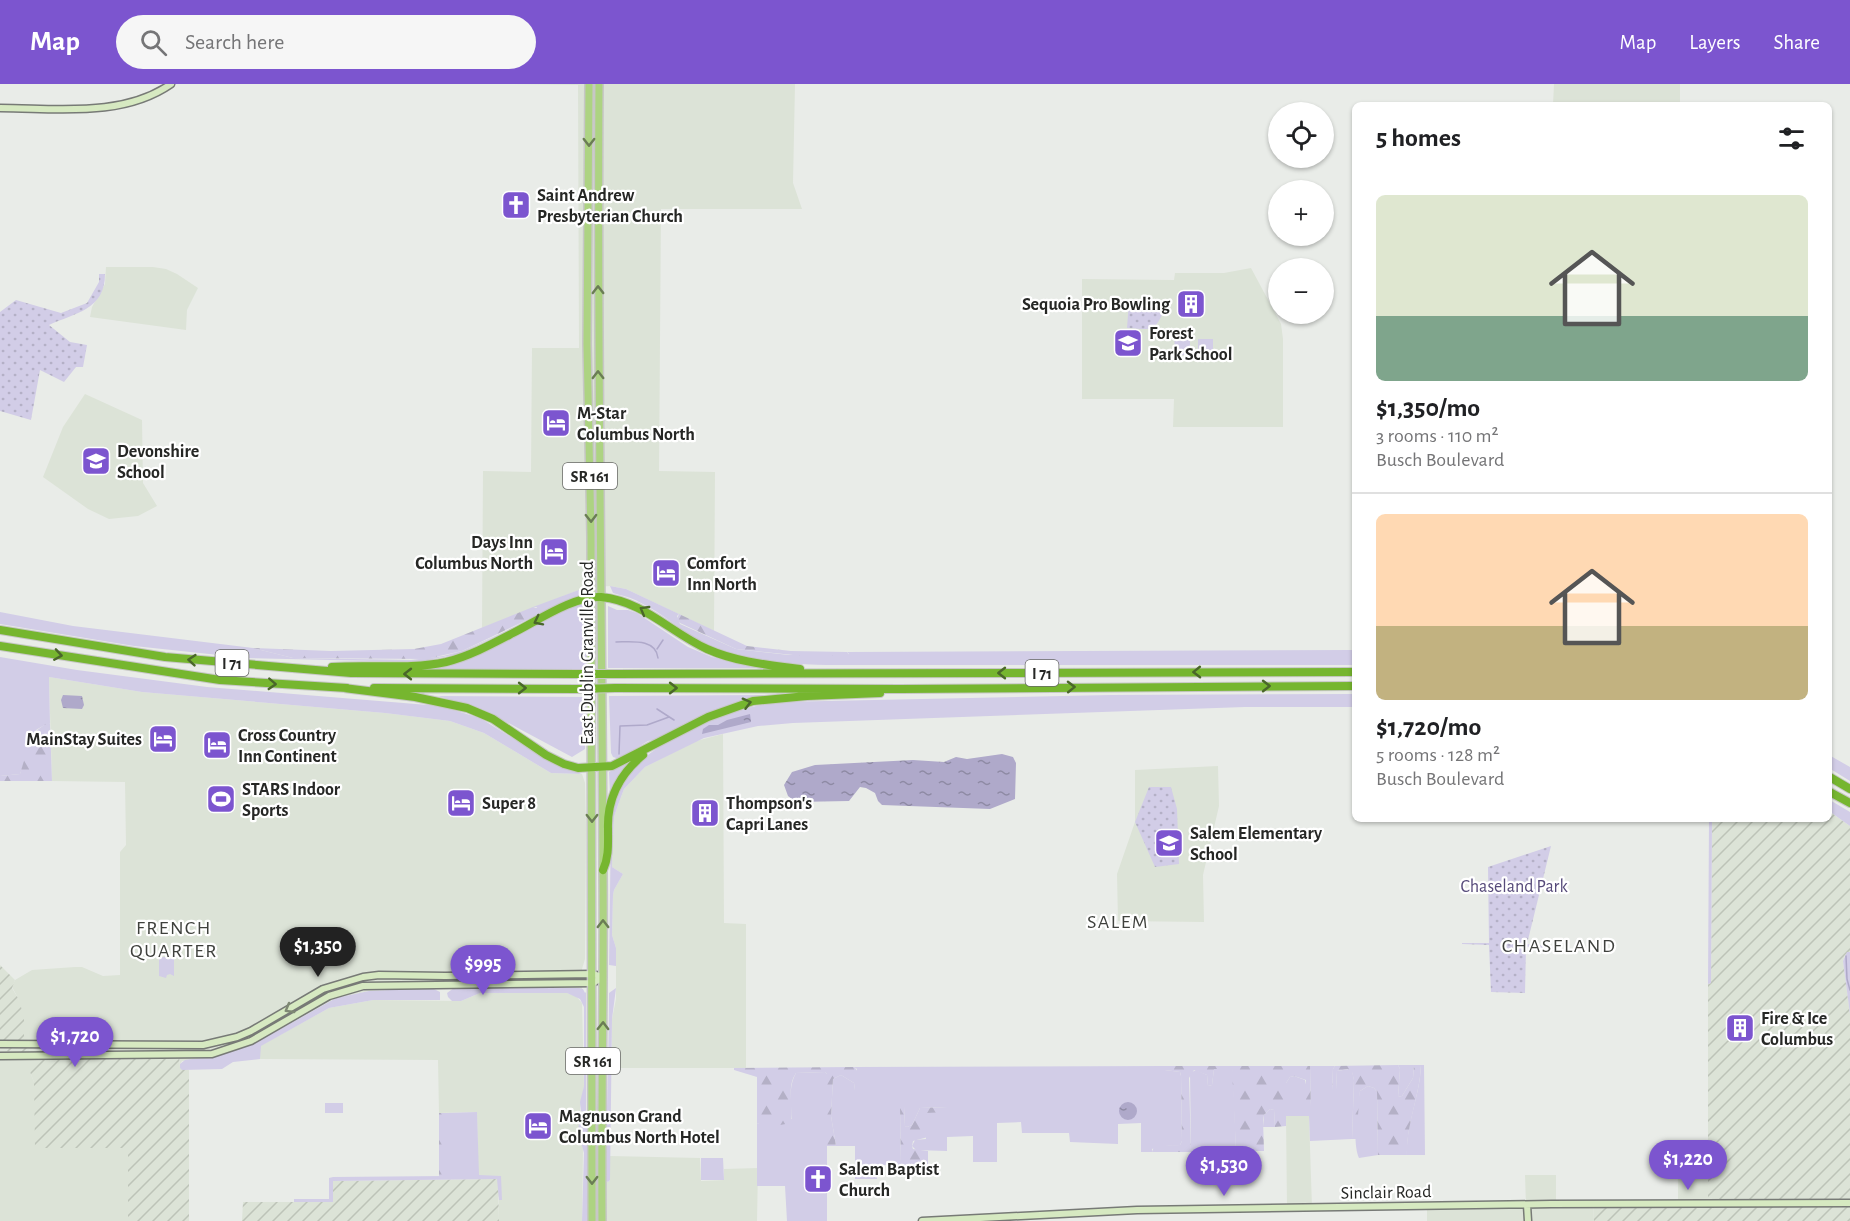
<!DOCTYPE html>
<meta charset="utf-8">
<style>
:root{--surface:#fff;--page:#f6f6f6;--text:#202124;--muted:#757577;--line:#e0e0e0;--accent:#7c55cf}
body{margin:0;font-family:"Alegreya Sans",sans-serif;background:var(--page);color:var(--text);height:100vh;display:flex;flex-direction:column;font-size:22px;white-space:nowrap}
*{box-sizing:border-box;margin:0}
p{font-size:20px;color:var(--muted)}
.icon{flex:none;width:33px;height:33px;fill:none;stroke:currentColor;stroke-width:2;stroke-linecap:round;stroke-linejoin:round}
.map{position:relative;flex:1;overflow:hidden}
.details{position:absolute;left:1352px;top:18px;width:480px;height:720px;display:flex;flex-direction:column;background:var(--surface);border-radius:9px;box-shadow:0 2px 4px #0004}
.details>*{flex:none}
.controls{position:absolute;left:1268px;top:18px;display:grid;gap:12px}
.controls a{display:grid;place-items:center;width:66px;height:66px;border-radius:50%;background:var(--surface);box-shadow:0 2px 4px #0004;font-size:30px}
.price{position:absolute;translate:-50% -51px;padding:0 14px;border-radius:21px;background:var(--accent);color:#fff;font-size:20px;line-height:39px;filter:drop-shadow(0 2px 3px #0008)}
.price::after{content:'';position:absolute;left:50%;top:36px;width:18px;height:14px;margin-left:-9px;background:inherit;clip-path:polygon(0 0,100% 0,50% 100%)}
.price.current{background:#222;color:#fff}
ul{padding:0;list-style:none}
li{display:grid;align-content:center;gap:12px;height:318px;padding:0 24px}
li+li{border-top:2px solid var(--line)}
li span{display:grid;place-items:center;height:186px;border-radius:9px;color:#555}
li>.icon{margin-inline-start:auto}
span .icon{width:108px;height:108px;fill:#fffc;stroke-width:1}
li b{font-size:26px}
h2{display:flex;justify-content:space-between;align-items:center;height:72px;padding:0 24px;font-size:26px}
header{display:flex;align-items:center;gap:36px;box-sizing:border-box;height:84px;padding:0 30px;background:var(--accent);color:#fff}
header strong{font-size:28px}
nav{display:flex;gap:33px;margin-inline-start:auto;font-size:21px}
.search{width:420px;height:54px;background:var(--page);display:flex;align-items:center;gap:15px;box-sizing:border-box;padding:0 21px;border-radius:33px;color:var(--muted);font-size:22px}
.map>svg:first-child{display:block}
.built{fill:#dce3d7}
.industrial{fill:url(#industrial-furrows)}
.grass{fill:#d2cde7}
.forest{fill:url(#forest-firs)}
.park{fill:url(#park-dots)}
.water{fill:url(#water-ripples)}
.lines{fill:none;stroke-linecap:round;stroke-linejoin:round}
.stream{stroke:#afa9ca;stroke-width:1.5}
.secondary-casing{stroke:#777a76;stroke-width:9}
.primary-casing{stroke:#c7c7c6;stroke-width:10}
.highway-casing{stroke:#c7c7c6;stroke-width:10}
.secondary{stroke:#d6e9c1;stroke-width:6}
.primary{stroke:#add382;stroke-width:7}
.highway{stroke:#76b62f;stroke-width:8}
.highway-bridge-casing{stroke:#c7c7c6;stroke-width:10;stroke-linecap:butt}
.highway-bridge{stroke:#76b62f;stroke-width:8}
.oneway{stroke:#6a7d54}
.oneway2{stroke:#4a672a}
.oneway3{stroke:#7e8873}
.labels{text-anchor:middle;stroke-width:4.5;stroke-linejoin:round;paint-order:stroke}
.shield{fill:#fff;stroke:#676866;stroke-width:1.5}
.shield-label{font-size:16px;font-weight:bold;fill:#262725}
.poi-label{font-size:18px;font-weight:bold;fill:#262725;stroke:#fff;text-anchor:start}
.street-label{font-size:18px;fill:#262725;stroke:#fff}
.park-label{font-size:18px;fill:#564a7a;stroke:#fff}
.neighbourhood-label{font-size:20px;letter-spacing:1.5px;fill:#3f413d;stroke:#fff}
</style>
<header>
<strong>Map</strong>
<div class="search"><svg class="icon" aria-label="search" viewBox="0 0 24 24"><circle cx="10" cy="10" r="6"/><path d="M15 15l6 6"/></svg>Search here</div>
<nav><a>Map</a><a>Layers</a><a>Share</a></nav>
</header>
<div class="map">
<svg width="1850" height="1137" viewBox="0 0 1850 1137">
<defs>
<pattern id="industrial-furrows" width="10" height="10" patternUnits="userSpaceOnUse" patternTransform="scale(1.5)"><rect width="10" height="10" fill="#dce3d7"/><path d="M-1 1l2-2M0 10L10 0M9 11l2-2" fill="none" stroke="#bdc3b8"/></pattern>
<pattern id="forest-firs" width="22" height="20" patternUnits="userSpaceOnUse" patternTransform="scale(1.5)"><rect width="22" height="20" fill="#d2cde7"/><path d="M5 1l3.5 6h-7zM16 11l3.5 6h-7z" fill="#b4b0c6"/></pattern>
<pattern id="park-dots" width="8" height="8" patternUnits="userSpaceOnUse" patternTransform="scale(1.5)"><rect width="8" height="8" fill="#d2cde7"/><path d="M2 2h.1M6 6h.1" fill="none" stroke="#b4b0c6" stroke-width="1.8" stroke-linecap="round"/></pattern>
<pattern id="water-ripples" width="26" height="14" patternUnits="userSpaceOnUse" patternTransform="scale(1.5)"><rect width="26" height="14" fill="#afa9ca"/><path d="M2 4q2-2 4 0t4 0M15 11q2-2 4 0t4 0" fill="none" stroke="#8e8aa4"/></pattern>
</defs>
<rect width="100%" height="100%" fill="#e9ece8"/>
<path class="built" d="M513,0H795L793,99L802,125H661L659,387L715,388L714,547L626,505L610,502L584,504L482,544L483,387L531,388L532,264H579L578,1Z
M1554,0H1680V21H1553Z
M106,183H153L166,185L177,190L198,204L187,226L186,246L90,233L92,223L105,200Z
M1251,184L1281,240L1283,255V343H1173L1174,315H1082V195L1174,196L1175,189H1224Z
M85,310L142,336L143,399L157,422L138,432L109,435L88,425L43,393L63,343Z
M49,593L142,608L385,629L450,637L484,649L551,689L582,690L585,699L586,743L585,875L582,885V905L432,904L369,907L336,914L257,958L210,974L182,977L180,980L179,967L30,988L34,998L128,1064V1137H0V967H30L24,956L18,914L12,903L15,896L32,886L75,883H82L103,892L120,891V768L126,761L125,698L52,697Z
M723,650L724,839L746,840V984H612V935L616,915V864L612,851L613,811L614,806L623,790L612,783L614,733L618,721L624,705L645,683L696,657Z
M1218,682L1219,722L1203,791L1204,838L1118,837L1117,790L1135,738V686Z
M480,909H567L576,912L582,919L584,1002L580,1025L582,1037L579,1039V1051L583,1061L582,1137H499V1116H502L478,1092L477,1028L439,1029L438,976L260,975V962L329,924L373,916L461,917Z
M1286,1032H1309L1312,1124H1287Z
M610,1072L700,1074L701,1097L724,1096V1085L758,1084L757,1137H587V1098H608L610,1096Z
M1708,1089V1119L1678,1120V1090Z
M1525,1091H1556V1121H1593L1594,1137H1427V1123L1526,1121Z"/>
<path class="industrial" d="M1829,727L1850,742V868L1845,871L1843,877L1850,930V1137H1594L1593,1121L1708,1119V900L1711,899L1712,735H1828Z
M0,881L15,896L12,904L18,914L24,932V956L30,967H179L180,984L189,986V1137H128V1064H35L34,998L30,988V968L0,967Z
M498,1095L499,1137H242L243,1118H332V1097Z"/>
<path class="grass" d="M1175,247H1190V271H1174Z
M1198,255H1213V271H1198Z
M610,502L626,505L679,530L677,532L680,540L736,565L789,571H847L849,570L847,568L1354,566V581H860C812,581 749,582 705,560C682,548 663,529 639,518C631,513 622,512 613,509Z
M584,504L578,514L458,570L418,578L247,574L134,562L0,540V528L73,542L253,564L293,574L411,576L443,572L462,567L528,537L537,523H533Z
M580,519L587,521V585H424V583L476,569Z
M608,522L617,526H628L637,529L688,563L712,573L769,584H608Z
M0,573L77,586L207,603L440,622L480,634L558,682L582,690L551,689L484,649L450,637L385,629L142,608L49,593L50,640L48,639L36,646L20,690L0,692Z
M1354,610V623H1245L793,639L758,642L704,654L645,683L624,705L618,721L614,733L612,783L623,790L614,806L613,811L612,851L616,864V882L609,881L611,736C614,721 617,706 626,693C656,653 730,624 778,618L1111,611Z
M772,611L736,619L705,631L659,655L648,657L619,675L613,673L611,669L609,612Z
M438,612L587,613L585,665L572,673L484,626Z
M1829,671L1850,683V697L1829,684Z
M627,679L628,680L610,710L609,688Z
M1828,715L1850,728V742L1829,727Z
M1709,735H1712L1711,899L1708,900Z
M159,873H174V892L170,890L167,891L166,894L159,892Z
M432,904L440,908V916H373L329,924L261,962L260,975L233,978L222,985L182,986L180,984V980L185,976L222,971L257,958L336,914L369,907Z
M454,904H579L583,905L585,909L586,908V1028L581,1027L580,1018L584,1002V923L580,915L567,909H480L461,917H452L448,913L447,909Z
M616,904L612,935L610,1096L608,1098L606,1097C606,1034 609,972 609,909Z
M1398,981H1414L1413,994L1402,1012L1398,1013L1400,985Z
M1421,981H1424L1425,1071H1407C1406,1039 1420,1012 1421,981Z
M1165,982V986L1180,988L1181,992L1182,1057L1180,1061C1169,1063 1162,1060 1152,1065V1068H1141V1039L1118,1040V1060L1070,1058L1069,1049H1022L1021,1038L997,1039V1078H973V1052L947,1053V1067L916,1066L912,1062L915,1056L926,1055L925,1029L948,1023L920,1024L912,1041L907,1043L905,1042L904,1023L900,1024L901,1081H878L877,1095H855V1062H836L831,1032L833,995L841,991L854,999L855,1006L857,985L854,983Z
M1310,982H1335L1333,985L1332,1006L1336,1005L1337,987L1349,985L1352,987L1354,996L1352,1055L1310,1057L1309,1032H1286V999L1290,993L1294,992L1305,996L1311,1023Z
M1214,985H1232L1233,988L1236,1067L1191,1068L1190,989L1196,986L1207,991L1208,1002L1212,1001Z
M825,988L827,990V1137H787L785,1102H757V1039L759,1040L792,1035C791,1020 788,1003 796,989Z
M1368,1002L1374,1004L1377,1008L1378,1071L1359,1074C1352,1058 1357,1024 1360,1007Z
M325,1019H343V1029H325Z
M1270,1025L1274,1026L1275,1043H1263L1264,1031Z
M477,1028L479,1091L501,1092L502,1116H499L497,1095L333,1097V1118H294V1115H329V1094L333,1093L446,1092V1029Z
M583,1036L587,1038V1137H582L584,1069L578,1047L579,1039Z
M701,1074H723L724,1096H701Z"/>
<path class="forest" d="M533,523L539,525V530L462,567L426,575L293,574L253,564L331,567L414,565L441,560Z
M679,530L747,562L791,567L847,568L849,571L812,573L736,565L680,539L677,535Z
M48,638L50,640L52,697H0V692L20,690L32,650Z
M1847,868H1850V930L1843,877Z
M1398,981L1400,985L1398,1013L1402,1012L1413,994L1414,981H1421C1420,1012 1406,1040 1407,1071H1378L1377,1008L1374,1004L1368,1002L1360,1007L1356,1055H1352L1354,996L1352,988L1348,985L1337,987L1336,1006L1334,1008L1332,1006L1333,985L1335,982Z
M1165,982H1310L1311,1024L1308,1026L1306,1024V996L1294,992L1290,993L1286,999V1042L1275,1043L1274,1026L1270,1025L1264,1031L1263,1036L1264,1067H1236L1232,985H1214L1212,1001L1208,1002L1207,991L1194,986L1189,994L1191,1068H1152L1154,1062L1180,1061L1182,1057L1181,991L1180,988L1165,986Z
M854,983C860,988 862,1001 858,1007L855,1006L854,999L841,991L833,995L831,1032L836,1062H826L827,990L825,988L796,989C786,1004 794,1022 791,1039L780,1041L759,1040L757,1039V993L734,986V984Z
M902,1022L904,1023L905,1042L907,1043L912,1041L920,1024L948,1023L947,1028L926,1029L928,1053L913,1057L912,1062L913,1065L928,1067V1081H901L900,1024Z
M439,1029H446V1092H439Z"/>
<path class="park" d="M99,190H105C105,226 75,229 49,241L70,258L87,261L83,283H76L64,298L40,286L31,336L0,327V228L16,216L61,229L87,219L99,198Z
M1129,217L1153,222L1164,226C1154,250 1151,245 1127,244Z
M1149,703H1171L1177,725L1179,780L1155,783L1135,738Z
M1551,762L1527,860L1555,863V865L1526,863L1525,909L1491,908L1489,861L1462,860V859H1489L1488,783Z"/>
<path class="water" d="M63,611L82,612L84,621L82,625L63,624L61,616Z
M750,630L751,638L702,650L703,645L709,641H718L727,636Z
M1002,670L1013,673L1016,679L1015,715L990,725L882,721L878,717L875,709L866,704L860,703L849,717L796,718L788,712L784,701L792,688L815,681L913,676L944,678L956,673L967,675Z
M1119 1027a9 9 0 1 1 18 0a9 9 0 1 1-18 0Z"/>
<g class="lines">
<path class="stream" d="M616,558C630,558 656,554 658,574
M657,565L663,556
M657,625L674,636
M619,670L620,642L647,641L669,633
M1846,872L1847,895L1850,906"/>
<g class="secondary-casing">
<path id="secondary" d="M0,24C57,24 122,34 171,0
M0,960L203,961L237,953L251,947L323,905L363,893L379,891L445,892L593,890L603,893
M0,972L212,970L251,957L329,912L363,902L593,899L603,893
M1527,1121L1528,1137
M922,1137L1137,1126L1551,1120L1850,1119"/>
</g>
<g class="primary-casing">
<path id="primary" d="M589,0L587,260L591,452L592,1137
M599,0C597,263 602,526 603,788C604,905 601,1021 602,1137"/>
</g>
<g class="highway-casing">
<path id="highway" d="M0,546L165,573L351,589L580,590
M0,562L220,596L347,604
M332,583C370,580 409,586 446,578C470,572 492,560 513,549C537,537 575,511 601,513C643,517 670,548 707,565C736,578 769,581 800,585
M615,590L1354,588
M344,604L415,613L467,624L493,635L546,671L564,680L578,684L612,682L708,633L753,617L807,612L880,609
M374,604L579,605
M615,604L900,605L1354,602
M1828,692L1850,705
M1828,707L1850,719
M603,786C609,773 608,760 608,745C607,715 620,690 643,671"/>
</g>
<use href="#secondary" class="secondary"/>
<use href="#primary" class="primary"/>
<use href="#highway" class="highway"/>
<g class="highway-bridge-casing">
<path id="highway-bridge" d="M580,590H615
M579,605L615,604"/>
</g>
<use href="#highway-bridge" class="highway-bridge"/>
</g>
<defs><path id="oneway-chevron" d="M-2-3.5L2.5 0L-2 3.5" fill="none" stroke-width="1.6" stroke-linecap="round" stroke-linejoin="round" transform="scale(1.5)"/></defs>
<g class="oneway">
<use href="#oneway-chevron" transform="translate(589 58) rotate(90)"/>
<use href="#oneway-chevron" transform="translate(598 206) rotate(-90)"/>
<use href="#oneway-chevron" transform="translate(598 291) rotate(-90)"/>
<use href="#oneway-chevron" transform="translate(591 434) rotate(89)"/>
<use href="#oneway-chevron" transform="translate(592 734) rotate(90)"/>
<use href="#oneway-chevron" transform="translate(603 840) rotate(-90)"/>
<use href="#oneway-chevron" transform="translate(603 942) rotate(-89)"/>
<use href="#oneway-chevron" transform="translate(592 1096) rotate(90)"/>
</g>
<g class="oneway2">
<use href="#oneway-chevron" transform="translate(644 526) rotate(-150)"/>
<use href="#oneway-chevron" transform="translate(538 537) rotate(153)"/>
<use href="#oneway-chevron" transform="translate(58 571) rotate(9)"/>
<use href="#oneway-chevron" transform="translate(192 576) rotate(-175)"/>
<use href="#oneway-chevron" transform="translate(1197 588) rotate(179)"/>
<use href="#oneway-chevron" transform="translate(1002 589) rotate(-180)"/>
<use href="#oneway-chevron" transform="translate(408 590) rotate(-180)"/>
<use href="#oneway-chevron" transform="translate(272 600) rotate(3)"/>
<use href="#oneway-chevron" transform="translate(1266 602)"/>
<use href="#oneway-chevron" transform="translate(1071 603) rotate(-1)"/>
<use href="#oneway-chevron" transform="translate(522 604)"/>
<use href="#oneway-chevron" transform="translate(673 604)"/>
<use href="#oneway-chevron" transform="translate(747 619) rotate(-15)"/>
</g>
<use class="oneway3" href="#oneway-chevron" transform="translate(289 925) rotate(150)"/>
<defs>
<g id="church-square" transform="scale(1.5)"><rect x="-9" y="-9" width="18" height="18" rx="4" fill="#7c55cf" stroke="#fff"/><path d="M-1.2-6h2.4v3.5h3.3v2.4h-3.3V6h-2.4V-.1h-3.3v-2.4h3.3Z" fill="#fff"/></g>
<g id="building-square" transform="scale(1.5)"><rect x="-9" y="-9" width="18" height="18" rx="4" fill="#7c55cf" stroke="#fff"/><path d="M-4-6H4V6H1V3H-1V6H-4ZM-2.5-4.3h1.7v1.8h-1.7ZM.8-4.3h1.7v1.8H.8ZM-2.5-1h1.7V.8h-1.7ZM.8-1h1.7V.8H.8Z" fill="#fff"/></g>
<g id="school-square" transform="scale(1.5)"><rect x="-9" y="-9" width="18" height="18" rx="4" fill="#7c55cf" stroke="#fff"/><path d="M0-5L7-2L0 1L-7-2ZM-4 1L0 2.5L4 1V4Q0 6-4 4Z" fill="#fff"/></g>
<g id="hotel-square" transform="scale(1.5)"><rect x="-9" y="-9" width="18" height="18" rx="4" fill="#7c55cf" stroke="#fff"/><path d="M-6-4.5h1.5V1H6V5H4.5V3h-9V5H-6ZM-4 0a1.8 1.8 0 1 1 3.6 0ZM.5 0V-2.5h3Q6-2.5 6 0Z" fill="#fff"/></g>
<g id="stadium-square" transform="scale(1.5)"><rect x="-9" y="-9" width="18" height="18" rx="4" fill="#7c55cf" stroke="#fff"/><path d="M0-5a6.5 5 0 1 0 0 10a6.5 5 0 1 0 0-10ZM-3.5-1.8h7v3.6h-7Z" fill="#fff"/></g>
</defs>
<g fill-rule="evenodd">
<use href="#church-square" x="516" y="121"/>
<use href="#building-square" x="1191" y="220"/>
<use href="#school-square" x="1128" y="259"/>
<use href="#hotel-square" x="556" y="339"/>
<use href="#school-square" x="96" y="377"/>
<use href="#hotel-square" x="554" y="468"/>
<use href="#hotel-square" x="666" y="489"/>
<use href="#hotel-square" x="163" y="655"/>
<use href="#hotel-square" x="217" y="661"/>
<use href="#stadium-square" x="221" y="715"/>
<use href="#hotel-square" x="461" y="719"/>
<use href="#building-square" x="705" y="729"/>
<use href="#school-square" x="1169" y="759"/>
<use href="#building-square" x="1740" y="944"/>
<use href="#hotel-square" x="538" y="1042"/>
<use href="#church-square" x="818" y="1095"/>
</g>
<g class="labels">
<g class="shield">
<rect x="563" y="379" width="54" height="26" rx="4.5"/>
<rect x="215.5" y="566" width="33" height="26" rx="4.5"/>
<rect x="1025.5" y="576" width="33" height="26" rx="4.5"/>
<rect x="566" y="964" width="54" height="26" rx="4.5"/>
</g>
<g class="shield-label">
<text x="590" y="398">SR 161</text>
<text x="232" y="585">I 71</text>
<text x="1042" y="595">I 71</text>
<text x="593" y="983">SR 161</text>
</g>
<g class="poi-label">
<text x="537" y="117">Saint Andrew<tspan x="537" dy="21">Presbyterian Church</tspan></text>
<text x="1170" y="226" text-anchor="end">Sequoia Pro Bowling</text>
<text x="1149" y="255">Forest<tspan x="1149" dy="21">Park School</tspan></text>
<text x="577" y="335">M-Star<tspan x="577" dy="21">Columbus North</tspan></text>
<text x="117" y="373">Devonshire<tspan x="117" dy="21">School</tspan></text>
<text x="533" y="464" text-anchor="end">Days Inn<tspan x="533" dy="21">Columbus North</tspan></text>
<text x="687" y="485">Comfort<tspan x="687" dy="21">Inn North</tspan></text>
<text x="238" y="657">Cross Country<tspan x="238" dy="21">Inn Continent</tspan></text>
<text x="142" y="661" text-anchor="end">MainStay Suites</text>
<text x="242" y="711">STARS Indoor<tspan x="242" dy="21">Sports</tspan></text>
<text x="482" y="725">Super 8</text>
<text x="726" y="725">Thompson's<tspan x="726" dy="21">Capri Lanes</tspan></text>
<text x="1190" y="755">Salem Elementary<tspan x="1190" dy="21">School</tspan></text>
<text x="1761" y="940">Fire &amp; Ice<tspan x="1761" dy="21">Columbus</tspan></text>
<text x="559" y="1038">Magnuson Grand<tspan x="559" dy="21">Columbus North Hotel</tspan></text>
<text x="839" y="1091">Salem Baptist<tspan x="839" dy="21">Church</tspan></text>
</g>
<g class="street-label">
<text transform="translate(587 569) rotate(-90)" y="6">East Dublin Granville Road</text>
<text transform="translate(1386 1108) rotate(-1)" y="6">Sinclair Road</text>
</g>
<g class="park-label">
<text x="1514" y="808">Chaseland Park</text>
</g>
<g class="neighbourhood-label">
<text x="1118" y="844">SALEM</text>
<text x="174" y="850">FRENCH<tspan x="174" dy="23">QUARTER</tspan></text>
<text x="1559" y="868">CHASELAND</text>
</g>
</g>
</svg>
<div class="controls">
<a><svg class="icon" aria-label="locate" viewBox="0 0 24 24"><circle cx="12" cy="12" r="6"/><path d="M12 2v4M12 18v4M2 12h4M18 12h4"/></svg></a>
<a>+</a>
<a>−</a>
</div>
<b class="price current" style="left:318px;top:894px">$1,350</b>
<b class="price" style="left:483px;top:912px">$995</b>
<b class="price" style="left:75px;top:984px">$1,720</b>
<b class="price" style="left:1688px;top:1107px">$1,220</b>
<b class="price" style="left:1224px;top:1113px">$1,530</b>
<section class="details">
<h2>5 homes<svg class="icon" aria-label="filters" viewBox="0 0 24 24"><path d="M4 7h16M4 17h16"/><circle cx="9" cy="7" r="2"/><circle cx="15" cy="17" r="2"/></svg></h2>
<ul>
<li><span style="background:linear-gradient(#dfe7d0 65%,#7fa58c 0)"><svg class="icon" aria-label="home" viewBox="0 0 24 24"><path d="M3 11l9-7 9 7M6 9v11h12V9"/></svg></span><div><b>$1,350/mo</b><p>3 rooms · 110 m²</p><p>Busch Boulevard</p></div></li>
<li><span style="background:linear-gradient(#ffd9b3 60%,#c2b280 0)"><svg class="icon" aria-label="home" viewBox="0 0 24 24"><path d="M3 11l9-7 9 7M6 9v11h12V9"/></svg></span><div><b>$1,720/mo</b><p>5 rooms · 128 m²</p><p>Busch Boulevard</p></div></li>
</ul>
</section>
</div>
